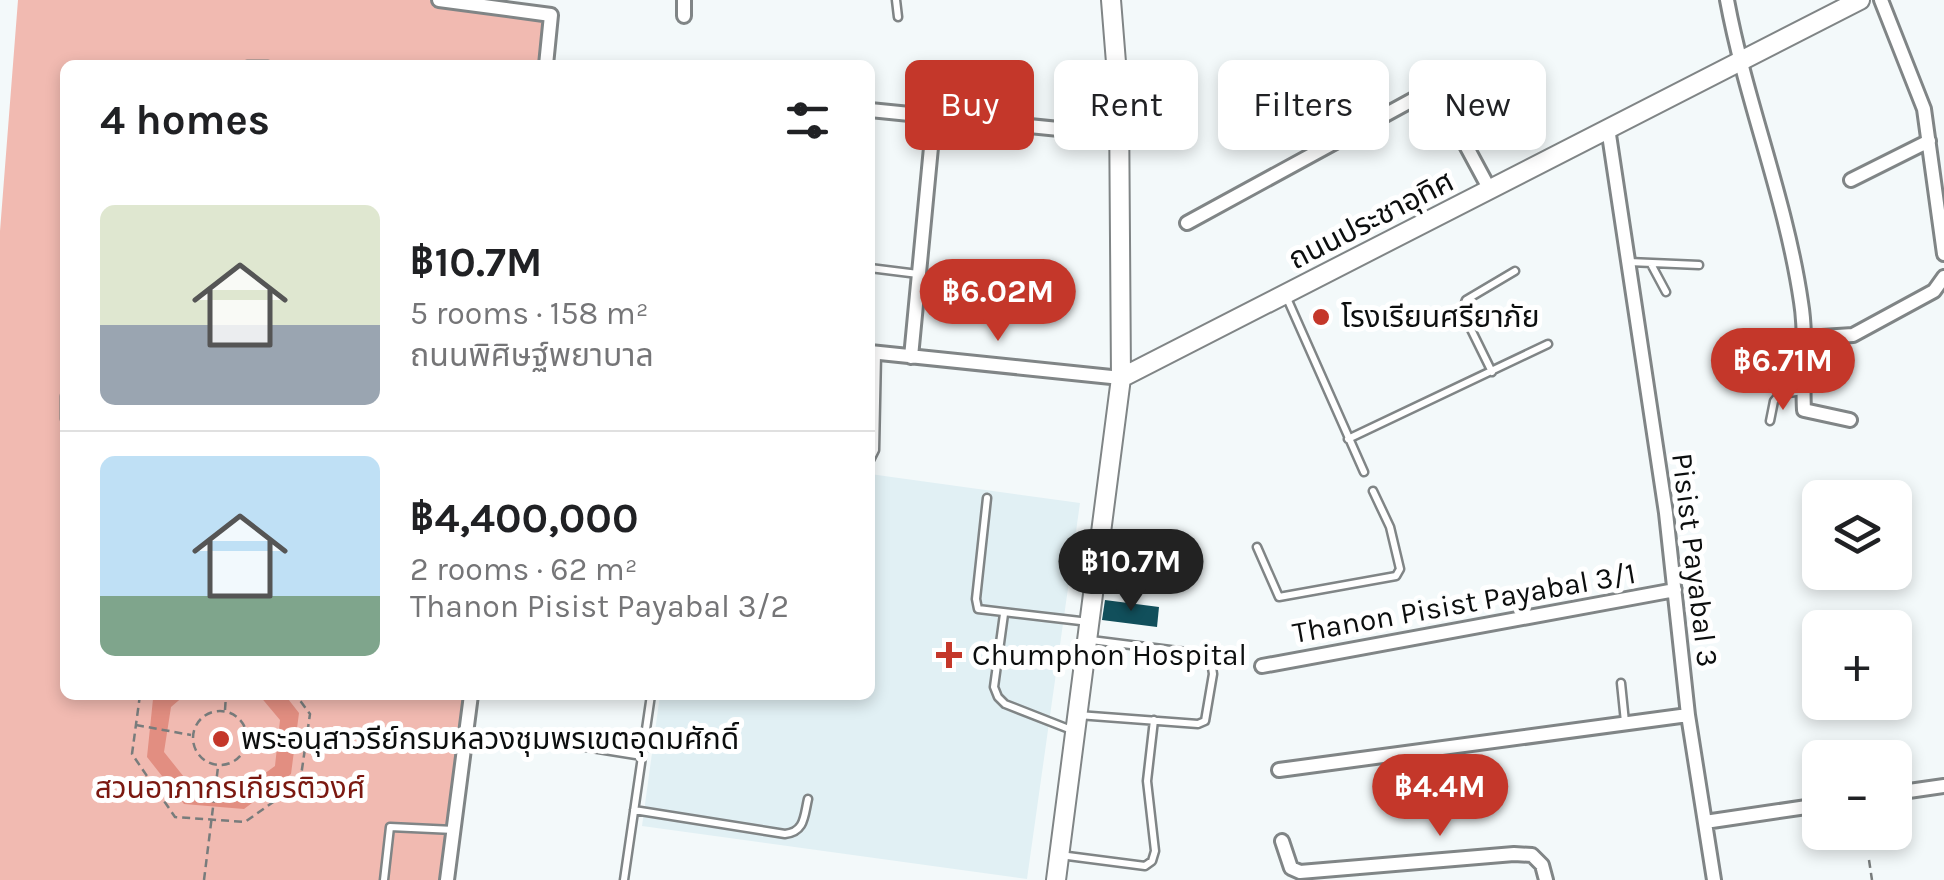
<!DOCTYPE html>
<meta charset="utf-8">
<style>
:root{--surface:#fff;--page:#f6f6f6;--text:#202124;--muted:#757577;--line:#e0e0e0;--accent:#c4372a}
body{margin:0;font-family:Karla,"Noto Sans Thai",sans-serif;background:var(--page);color:var(--text);height:100vh;display:flex;flex-direction:column;font-size:38px;white-space:nowrap}
*{box-sizing:border-box;margin:0}
p{font-size:32px;color:var(--muted)}
.icon{flex:none;width:55px;height:55px;fill:none;stroke:currentColor;stroke-width:2;stroke-linecap:round;stroke-linejoin:round}
.map{position:relative;flex:1;overflow:hidden}
.panel{position:absolute;left:60px;top:60px;width:815px;height:640px;display:flex;flex-direction:column;background:var(--surface);border-radius:15px;box-shadow:0 5px 15px #0003}
.panel>*{flex:none}
.guide{position:absolute;left:905px;top:60px;width:888px;height:90px;display:flex;gap:20px}
.tools{position:absolute;left:1802px;top:480px;display:grid;gap:20px}
.tools a{display:grid;place-items:center;width:110px;height:110px;border-radius:15px;background:var(--surface);box-shadow:0 5px 15px #0003;font-size:50px}
.price{position:absolute;translate:-50% -85px;padding:0 22px;border-radius:35px;background:var(--accent);color:#fff;font-size:32px;line-height:65px;filter:drop-shadow(0 2px 5px #0008)}
.price::after{content:'';position:absolute;left:50%;top:60px;width:30px;height:22px;margin-left:-15px;background:inherit;clip-path:polygon(0 0,100% 0,50% 100%)}
.price.on{background:#222;color:#fff}
ul{padding:0;list-style:none}
li{display:flex;align-items:center;gap:30px;height:250px;padding:0 40px}
li+li{border-top:2px solid var(--line)}
li span{display:grid;place-items:center;flex:none;width:280px;height:200px;border-radius:15px;color:#555}
li>.icon{margin-inline-start:auto}
span .icon{width:120px;height:120px;fill:#fffc;stroke-width:1}
li b{font-size:42px}
h2{display:flex;justify-content:space-between;align-items:center;height:120px;padding:0 40px;font-size:42px}
.tag{padding:0 35px;border-radius:15px;background:var(--surface);box-shadow:0 5px 15px #0003;font-size:35px;line-height:90px}
.tag.on{background:var(--accent);color:#fff}
.map>svg:first-child{display:block}
.built{fill:#e1f0f4}
.green{fill:#f1bab1}
.water{fill:#e28e81}
.building{fill:#114f5b}
.lines{fill:none;stroke-linecap:round;stroke-linejoin:round}
.lane-casing{stroke:#808586;stroke-width:11}
.street-casing{stroke:#808586;stroke-width:18}
.secondary-casing{stroke:#808586;stroke-width:22}
.path{stroke:#787c7c;stroke-width:2.5;stroke-dasharray:8 5;stroke-linecap:butt}
.lane{stroke:#fff;stroke-width:6}
.street{stroke:#fff;stroke-width:12}
.secondary{stroke:#fff;stroke-width:18}
.poi-dot{fill:#c4372a;stroke:#fff;stroke-width:4}
.labels{text-anchor:middle;stroke-width:10;stroke-linejoin:round;paint-order:stroke}
.street-label{font-size:30px;fill:#0c0e0e;stroke:#fff}
.poi-label{font-size:30px;fill:#0c0e0e;stroke:#fff;text-anchor:start}
.park-label{font-size:30px;fill:#7b1810;stroke:#fff}
</style>
<div class="map">
<svg width="1944" height="880" viewBox="0 0 1944 880">
<rect width="100%" height="100%" fill="#f3f9fa"/>
<path class="built" d="M870,474L1080,503L1027,879L642,826L660,695H870Z"/>
<path class="green" d="M18,0H429L551,15L545,65H65V695H471L447,880H0V231Z"/>
<path class="water" d="M158,695H185L171,707L164,752L192,787L239,792L275,766L280,720L259,695H285L299,713L291,774L244,809L184,804L147,757L153,699Z"/>
<path class="building" d="M1105,600L1159,607L1157,627L1102,620Z"/>
<g class="lines">
<g class="lane-casing">
<path id="lane" d="M896,0L898,17
M247,65H268
M1629,262L1699,265
M1651,264L1666,292
M870,268L918,274
M1286,296L1364,472
M1492,372L1462,311L1466,300L1515,271
M65,396V419
M1770,421L1774,401L1780,394L1804,391
M1348,439L1548,344
M870,460L875,450L877,353
M987,498L976,599L978,609L1089,622
M1257,547L1279,597L1396,576L1400,569L1390,527L1373,491
M1004,614L994,687L998,697L1005,704L1074,731
M1621,683L1625,722
M1078,715L1198,724L1205,721L1213,674L1211,661L1202,654L1091,640
M511,735L642,756
M634,810L785,834C805,832 804,816 808,799
M1060,855L1145,866L1152,861L1155,851L1147,781L1154,720
M384,880L390,827L454,830
M624,880L651,695"/>
</g>
<g class="street-casing">
<path id="street" d="M439,0L551,15L546,65
M684,0V16
M1727,0C1746,102 1786,199 1801,302C1807,338 1802,374 1804,410L1850,420
M1881,0L1924,109L1944,254
M870,110L1119,135
M1608,128L1666,513L1688,715L1714,880
M1851,180L1929,141
M1187,223L1416,98L1441,99L1490,190
M1806,338L1853,335L1934,291L1944,277
M870,352L1121,378
M911,357L934,116
M1262,666L1675,590
M1279,770L1688,715
M1895,793L1944,786
M1705,822L1820,805
M1282,841L1291,868L1300,872L1514,854L1532,855L1542,865L1546,880
M447,880L471,695"/>
</g>
<g class="secondary-casing">
<path id="secondary" d="M1121,378L1860,0
M1056,880L1121,378L1119,100L1111,0"/>
</g>
<path class="path" d="M140,695L132,754L175,817L245,822L300,783L310,714L296,695
M225,710L226,695
M193 738a27 27 0 1 1 54 0a27 27 0 1 1-54 0Z
M136,725L191,735
M247,738L304,745
M1869,860L1872,880
M204,880L218,767"/>
<use href="#lane" class="lane"/>
<use href="#street" class="street"/>
<use href="#secondary" class="secondary"/>
</g>
<g class="poi-dot">
<circle cx="1321" cy="317" r="10"/>
<path d="M944 640h10v10h10v10h-10v10h-10v-10h-10v-10h10z"/>
<circle cx="221" cy="739" r="10"/>
</g>
<g class="labels">
<g class="street-label">
<text transform="translate(1371 220) rotate(-27)" y="10">ถนนประชาอุทิศ</text>
<text transform="translate(1695 560) rotate(83)" y="10">Pisist Payabal 3</text>
<text transform="translate(1464 603) rotate(-10)" y="10">Thanon Pisist Payabal 3/1</text>
</g>
<g class="poi-label">
<text x="1341" y="327">โรงเรียนศรียาภัย</text>
<text x="972" y="665">Chumphon Hospital</text>
<text x="241" y="749">พระอนุสาวรีย์กรมหลวงชุมพรเขตอุดมศักดิ์</text>
</g>
<g class="park-label">
<text x="230" y="798">สวนอาภากรเกียรติวงศ์</text>
</g>
</g>
</svg>
<div class="tools">
<a><svg class="icon" aria-label="layers" viewBox="0 0 24 24"><path d="M12 4l9 5-9 5-9-5zM3 14l9 5 9-5"/></svg></a>
<a>+</a>
<a>−</a>
</div>
<b class="price" style="left:998px;top:344px">฿6.02M</b>
<b class="price" style="left:1783px;top:413px">฿6.71M</b>
<b class="price on" style="left:1131px;top:614px">฿10.7M</b>
<b class="price" style="left:1440px;top:839px">฿4.4M</b>
<div class="guide">
<a class="tag on">Buy</a>
<a class="tag">Rent</a>
<a class="tag">Filters</a>
<a class="tag">New</a>
</div>
<section class="panel">
<h2>4 homes<svg class="icon" aria-label="filters" viewBox="0 0 24 24"><path d="M4 7h16M4 17h16"/><circle cx="9" cy="7" r="2"/><circle cx="15" cy="17" r="2"/></svg></h2>
<ul>
<li><span style="background:linear-gradient(#dfe7d0 60%,#9aa5b1 0)"><svg class="icon" aria-label="home" viewBox="0 0 24 24"><path d="M3 11l9-7 9 7M6 9v11h12V9"/></svg></span><div><b>฿10.7M</b><p>5 rooms · 158 m²</p><p>ถนนพิศิษฐ์พยาบาล</p></div></li>
<li><span style="background:linear-gradient(#bfe0f5 70%,#7fa58c 0)"><svg class="icon" aria-label="home" viewBox="0 0 24 24"><path d="M3 11l9-7 9 7M6 9v11h12V9"/></svg></span><div><b>฿4,400,000</b><p>2 rooms · 62 m²</p><p>Thanon Pisist Payabal 3/2</p></div></li>
</ul>
</section>
</div>
